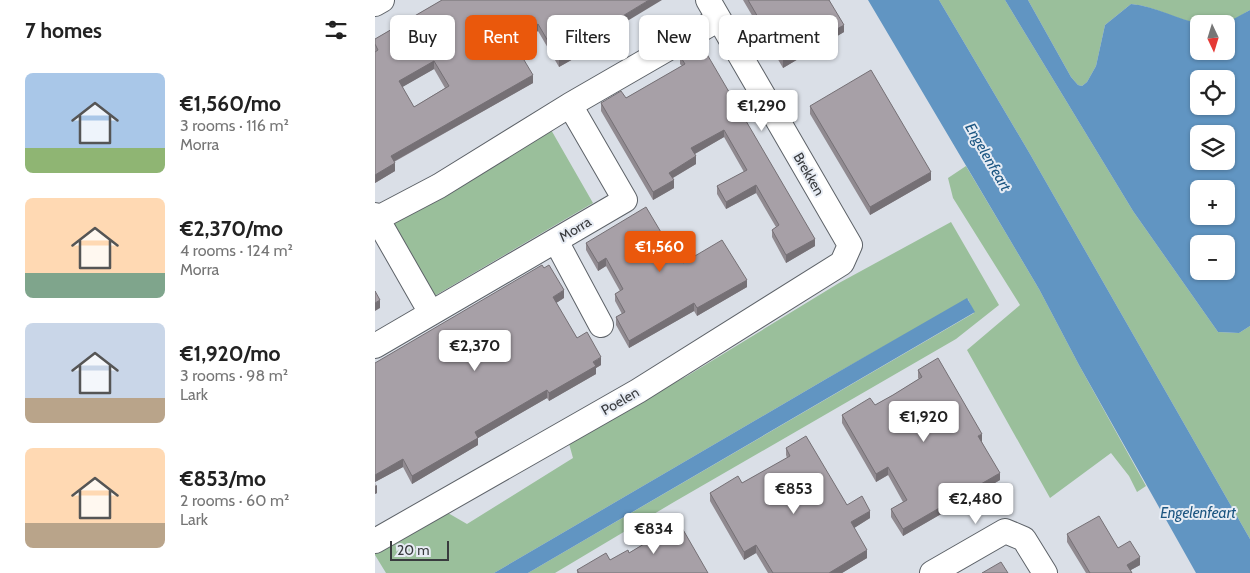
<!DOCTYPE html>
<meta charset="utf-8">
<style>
:root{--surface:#fff;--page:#f6f6f6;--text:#222;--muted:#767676;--accent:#ea580c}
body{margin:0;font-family:Cabin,sans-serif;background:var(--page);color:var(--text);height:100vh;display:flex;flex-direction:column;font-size:19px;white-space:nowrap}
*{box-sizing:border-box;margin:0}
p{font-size:16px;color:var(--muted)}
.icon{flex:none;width:28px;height:28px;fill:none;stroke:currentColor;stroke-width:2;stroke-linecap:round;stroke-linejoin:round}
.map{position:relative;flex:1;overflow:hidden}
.drawer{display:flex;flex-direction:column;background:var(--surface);width:375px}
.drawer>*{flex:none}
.hud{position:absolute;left:15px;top:15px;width:475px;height:45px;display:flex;gap:10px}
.needle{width:32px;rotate:176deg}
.buttons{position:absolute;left:815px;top:15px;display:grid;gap:10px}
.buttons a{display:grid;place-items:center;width:45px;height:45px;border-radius:8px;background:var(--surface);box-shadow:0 1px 4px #0004;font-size:25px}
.scale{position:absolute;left:15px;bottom:12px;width:59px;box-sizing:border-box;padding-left:5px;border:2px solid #393b3e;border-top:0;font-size:14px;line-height:18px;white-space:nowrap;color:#393b3e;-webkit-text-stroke:4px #e7ecf4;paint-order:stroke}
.price{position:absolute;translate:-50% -42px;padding:0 11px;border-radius:5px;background:#fff;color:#222;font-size:16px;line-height:32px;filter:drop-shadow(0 1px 2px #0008)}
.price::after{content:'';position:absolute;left:50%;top:30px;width:15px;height:11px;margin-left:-8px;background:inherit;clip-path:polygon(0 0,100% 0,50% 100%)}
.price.current{background:var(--accent);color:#fff}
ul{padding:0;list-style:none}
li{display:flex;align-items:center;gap:15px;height:125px;padding:0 25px}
li span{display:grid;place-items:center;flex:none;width:140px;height:100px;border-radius:8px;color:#555}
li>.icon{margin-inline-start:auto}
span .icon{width:60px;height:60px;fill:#fffc;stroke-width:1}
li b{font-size:21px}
h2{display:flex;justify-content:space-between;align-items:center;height:60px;padding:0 25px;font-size:21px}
.tag{padding:0 18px;border-radius:8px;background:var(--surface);box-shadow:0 1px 4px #0004;font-size:18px;line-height:45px}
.tag.current{background:var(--accent);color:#fff}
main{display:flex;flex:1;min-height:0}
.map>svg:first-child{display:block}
.green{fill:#9abf9b}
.water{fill:#6195c2;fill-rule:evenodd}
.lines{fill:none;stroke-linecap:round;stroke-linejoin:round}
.minor-casing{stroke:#5d6268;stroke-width:26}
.minor{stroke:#fff;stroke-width:24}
.wall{fill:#908a90;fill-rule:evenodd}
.shaded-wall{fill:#757075}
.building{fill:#a7a0a7;stroke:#757075;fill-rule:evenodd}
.labels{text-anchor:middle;stroke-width:4;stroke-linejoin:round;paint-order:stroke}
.street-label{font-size:14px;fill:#393b3e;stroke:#e7ecf4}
.water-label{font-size:15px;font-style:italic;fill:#1c5682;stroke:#e7ecf4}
</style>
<main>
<section class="drawer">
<h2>7 homes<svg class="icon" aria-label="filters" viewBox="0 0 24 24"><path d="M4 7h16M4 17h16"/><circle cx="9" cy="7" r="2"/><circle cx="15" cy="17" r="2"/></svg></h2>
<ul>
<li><span style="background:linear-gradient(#a9c7e8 75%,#8fb573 0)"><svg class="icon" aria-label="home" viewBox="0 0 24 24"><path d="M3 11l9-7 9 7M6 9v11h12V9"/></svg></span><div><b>€1,560/mo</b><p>3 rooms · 116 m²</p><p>Morra</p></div></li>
<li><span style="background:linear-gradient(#ffd9b3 75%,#7fa58c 0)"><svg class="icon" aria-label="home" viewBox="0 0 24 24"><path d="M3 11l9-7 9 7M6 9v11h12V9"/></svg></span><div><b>€2,370/mo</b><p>4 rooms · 124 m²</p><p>Morra</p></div></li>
<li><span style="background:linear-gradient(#c9d6e8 75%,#b9a48a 0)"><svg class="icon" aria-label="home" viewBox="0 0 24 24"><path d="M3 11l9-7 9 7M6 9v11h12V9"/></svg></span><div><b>€1,920/mo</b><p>3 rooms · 98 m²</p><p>Lark</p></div></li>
<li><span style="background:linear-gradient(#ffd9b3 75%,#b9a48a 0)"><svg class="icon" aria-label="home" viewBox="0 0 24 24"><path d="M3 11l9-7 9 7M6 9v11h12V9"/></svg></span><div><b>€853/mo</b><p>2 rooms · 60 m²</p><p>Lark</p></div></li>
</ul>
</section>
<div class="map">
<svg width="875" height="573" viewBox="0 0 875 573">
<rect width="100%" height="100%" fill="#dadfe7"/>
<path class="green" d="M564,0H630L758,211L843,332L864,333L875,326V539L655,154Z
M653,0H875V10C869,13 862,19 855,21C821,34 789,7 756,4L730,25L721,66L712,82L707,86L703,85L696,77Z
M175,128L218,203L56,298L14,220Z
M591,166L664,289L704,365L771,486L762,492L754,476L736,453L675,498L592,350L645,305L578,198L573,178Z
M576,222L624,305L581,339L299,502L180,573H153L599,313L593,299L451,379L119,573H11L0,555V551L73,513L92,524L198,458L193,440L312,376L464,283Z"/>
<path class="water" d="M493,0H564L655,154L875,539V573H821L704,365L664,289Z
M630,0H653L696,77L703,85L707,86L712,82L721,66L730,25L756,4C781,6 803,20 827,24H824V51H851V24H843L855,21L875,10V326L864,333L843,332L758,211ZM824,79H851V106H824ZM824,134H851V161H824ZM824,189H851V216H824ZM824,244H851V271H824Z
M592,298L600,312L153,573H119L451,379Z"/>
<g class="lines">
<g class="minor-casing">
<path id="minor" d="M0,4L7,0
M0,215L56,313
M3,218L64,186L195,105L344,19
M181,241L226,325
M0,346L250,200L195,105
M0,541L263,391L467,263L475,245L333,0
M557,573L630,531L649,539L670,573"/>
</g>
<use href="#minor" class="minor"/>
</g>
<path class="wall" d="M67,0L244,26V33L184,67L163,31L140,45L158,83L19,162L20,171L0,183V39ZM59,69L70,88L39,107L27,87Z
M368,0H454L469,32L408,68Z
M305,56L440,246L411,263L397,237V230L401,227L381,193L351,209L342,194V186L369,172L349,137L320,154L321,164L298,178L299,188L278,200L226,111V103L251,98L307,66L305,64Z
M435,106L556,180L495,215L435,114Z
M211,243L296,249L308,263L372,287L322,316L319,311L254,348L241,325V317L247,314L240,301V294L245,291L231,266L223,271L211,250Z
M189,298L181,303L202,338L226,365L221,368V374L174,401L172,398L103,438V445L37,484L28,467L0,482L2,493L0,494V363Z
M543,370L607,441V442L625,480L528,536L516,517V509L528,502L513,475L501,482L467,423V415L500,405L518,395L544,379L543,378Z
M411,448L472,505L495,518L479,528L492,558L467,573H393L381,553L369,560L335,501V493L367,483L412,458L411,455Z
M278,526L333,573H202V570L235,560L254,553L280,537L278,533Z
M692,534L765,565L756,570L757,573H711L692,542Z"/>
<path class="shaded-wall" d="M274,0H287L244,26V33L184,67V60L241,20Z
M163,24V31L137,47V40Z
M469,25V32L408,68V60Z
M59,61V69L24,89V81Z
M158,75V83L16,163V156Z
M349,130V137L316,156V148Z
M321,156V164L294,180V173Z
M20,163V171L0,183V175Z
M556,172V180L495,215V207Z
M299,180V188L278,200V192Z
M381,185V193L351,209V202Z
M440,239V246L411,263V255Z
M231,258V266L223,271V263Z
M372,280V287L322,316V308Z
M189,290V298L178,305V297Z
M5,300V308L0,311V303Z
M319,303V311L254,348V341Z
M226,357V365L221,368V374L174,401V393Z
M172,390V398L103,438V445L37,484V476L100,432Z
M607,434V441L603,444V436Z
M28,459V467L0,482V475Z
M513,467V475L501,482V474Z
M625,473V480L528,536V529Z
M2,485V493L0,494V486Z
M495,511V518L476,530V522Z
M381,545V553L369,560V552Z
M492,550V558L467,573H454Z
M765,557V565L752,572V565Z"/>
<path class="building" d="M67,0H274L241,20L244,25L184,60L163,24L137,40L158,75L16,156L20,163L0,175V52L3,50L0,44V39ZM59,61L74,86L39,107L24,81Z
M373,0H454L469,25L408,60Z
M326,44L440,239L411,255L397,230L404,225L381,185L351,202L342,186L372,170L349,130L316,148L321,156L294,173L299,180L278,192L226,103L246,91L251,98L310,64L305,56Z
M496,70L556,172L495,207L435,106Z
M271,207L296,249L299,248L308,263L347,240L372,280L322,308L319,303L254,341L241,317L250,312L240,294L248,289L231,258L223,263L211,243Z
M167,265L169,268L174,265L189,290L178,297L202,338L212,332L226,357L218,362L221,366L174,393L172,390L100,432L103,438L37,476L28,459L0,475V363Z
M0,291L5,300L0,303Z
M563,358L607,434L603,436L625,473L528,529L516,509L532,500L513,467L501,474L467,415L495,398L500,405L518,395L547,377L543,370Z
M431,436L472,505L487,496L495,511L476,522L492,550L454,573H398L381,545L369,552L335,493L363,476L367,483L415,456L411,448Z
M299,514L333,573H204L202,570L231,553L235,560L253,550L254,553L284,535L278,526Z
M724,516L743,548L755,541L765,557L752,565L757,573H715L692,534Z
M626,562L633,573H607Z"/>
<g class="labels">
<g class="street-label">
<text transform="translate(434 174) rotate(60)" y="5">Brekken</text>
<text transform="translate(200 229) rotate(-31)" y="5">Morra</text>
<text transform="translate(245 401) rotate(-30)" y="5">Poelen</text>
</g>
<g class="water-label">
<text transform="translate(613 157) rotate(60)" y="5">Engelenfeart</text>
<text x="823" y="518">Engelenfeart</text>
</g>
</g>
</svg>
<div class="buttons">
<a><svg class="needle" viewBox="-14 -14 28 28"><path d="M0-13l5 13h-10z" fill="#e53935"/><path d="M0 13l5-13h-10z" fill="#767676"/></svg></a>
<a><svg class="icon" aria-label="locate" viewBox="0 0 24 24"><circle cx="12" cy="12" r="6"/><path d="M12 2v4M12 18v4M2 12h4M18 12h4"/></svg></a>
<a><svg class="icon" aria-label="layers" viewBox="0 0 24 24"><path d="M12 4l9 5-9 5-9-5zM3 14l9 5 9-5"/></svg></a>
<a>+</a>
<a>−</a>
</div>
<div class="scale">20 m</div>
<b class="price" style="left:387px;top:132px">€1,290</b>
<b class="price current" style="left:285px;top:273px">€1,560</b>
<b class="price" style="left:100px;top:372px">€2,370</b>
<b class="price" style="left:549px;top:443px">€1,920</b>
<b class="price" style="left:419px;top:515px">€853</b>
<b class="price" style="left:601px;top:525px">€2,480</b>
<b class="price" style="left:279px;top:555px">€834</b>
<div class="hud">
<a class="tag">Buy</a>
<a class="tag current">Rent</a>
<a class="tag">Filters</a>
<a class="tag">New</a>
<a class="tag">Apartment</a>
</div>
</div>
</main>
